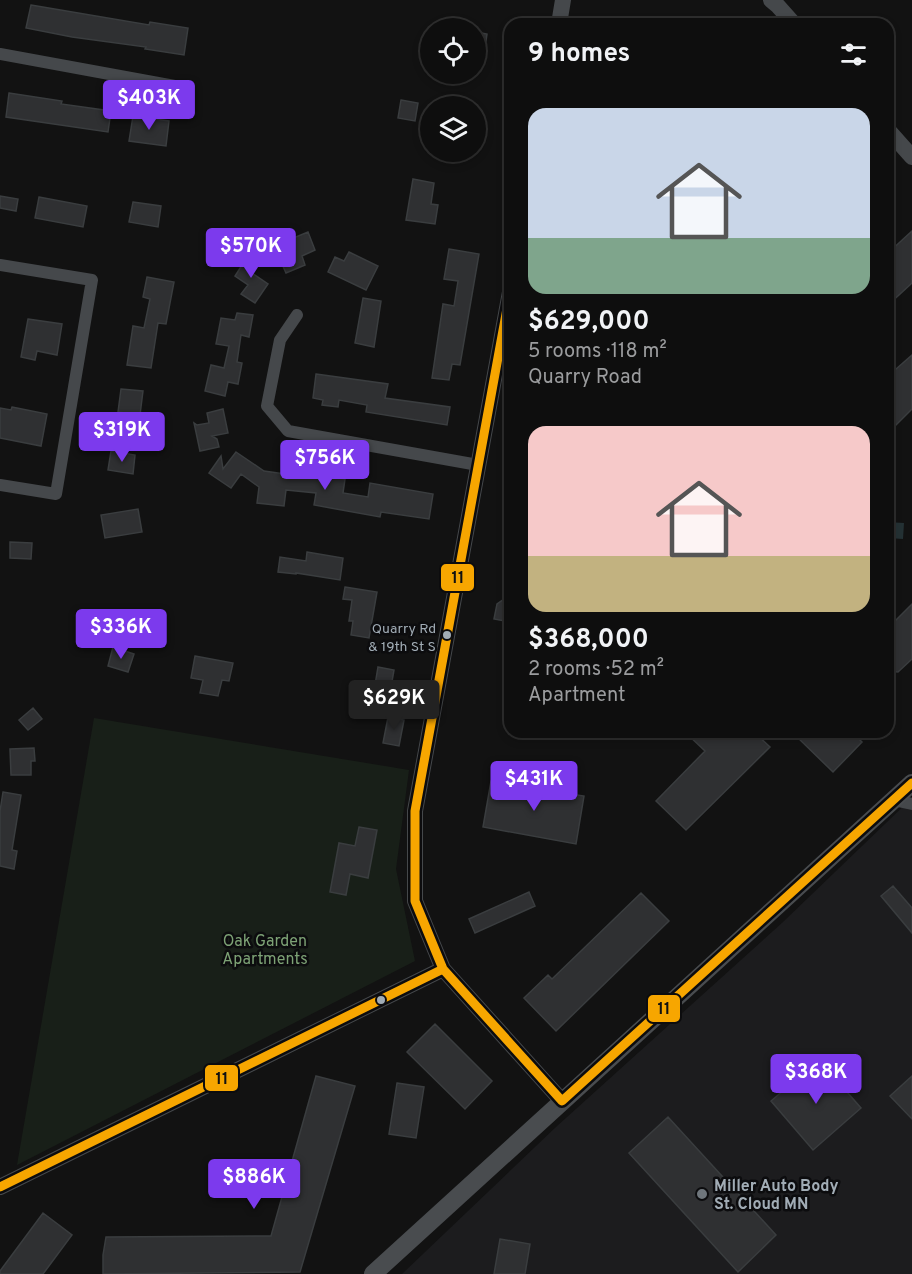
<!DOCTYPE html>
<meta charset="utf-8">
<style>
:root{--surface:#0e0e0e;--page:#1c1c1c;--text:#f1f3f6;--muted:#9b9c9e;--line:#2e2e2e;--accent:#7c3aed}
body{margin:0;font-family:Overpass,sans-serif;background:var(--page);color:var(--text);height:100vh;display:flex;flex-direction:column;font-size:22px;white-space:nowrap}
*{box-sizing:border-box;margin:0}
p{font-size:20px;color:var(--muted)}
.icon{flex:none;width:33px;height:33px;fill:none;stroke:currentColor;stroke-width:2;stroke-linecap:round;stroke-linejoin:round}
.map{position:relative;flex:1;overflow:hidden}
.drawer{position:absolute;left:504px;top:18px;width:390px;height:720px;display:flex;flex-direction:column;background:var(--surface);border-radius:18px;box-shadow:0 3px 9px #0003,0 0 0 2px var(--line)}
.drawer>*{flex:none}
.controls{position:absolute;left:420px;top:18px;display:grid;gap:12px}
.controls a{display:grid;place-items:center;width:66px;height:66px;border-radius:50%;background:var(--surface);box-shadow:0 3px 9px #0003,0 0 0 2px var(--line);font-size:30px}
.price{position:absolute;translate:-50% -51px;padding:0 14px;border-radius:6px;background:var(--accent);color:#fff;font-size:20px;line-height:39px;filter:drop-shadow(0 2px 3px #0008)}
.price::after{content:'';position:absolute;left:50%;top:36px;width:18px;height:14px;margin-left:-9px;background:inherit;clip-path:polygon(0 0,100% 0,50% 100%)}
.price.selected{background:#222;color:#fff}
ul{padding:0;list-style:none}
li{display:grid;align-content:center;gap:12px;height:318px;padding:0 24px}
li span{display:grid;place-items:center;height:186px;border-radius:18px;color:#555}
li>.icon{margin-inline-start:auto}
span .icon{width:108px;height:108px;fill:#fffc;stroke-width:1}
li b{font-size:26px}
h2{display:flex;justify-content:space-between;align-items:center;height:72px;padding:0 24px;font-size:26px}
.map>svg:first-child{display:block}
.built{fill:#1c1c1e}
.green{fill:#181f18}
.water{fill:#243134}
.building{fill:#2f3032;stroke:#3a3d3f;stroke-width:1.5}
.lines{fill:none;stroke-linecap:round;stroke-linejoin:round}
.minor{stroke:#45484b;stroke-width:12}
.tertiary{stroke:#45484b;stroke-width:16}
.secondary{stroke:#494c4f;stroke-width:18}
.bus-1-casing{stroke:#0c0c0e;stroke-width:14}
.bus-1{stroke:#f7a600;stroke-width:9}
.bus-dot{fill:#a1acb5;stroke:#0c0c0e;stroke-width:2}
.poi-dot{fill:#6f767c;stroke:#0c0c0e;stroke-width:2}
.labels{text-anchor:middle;stroke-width:5;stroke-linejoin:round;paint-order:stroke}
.bus-label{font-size:14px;fill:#a1acb5;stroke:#0c0c0e;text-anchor:end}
.park-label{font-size:16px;fill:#7da275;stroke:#0c0c0e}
.poi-label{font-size:16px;font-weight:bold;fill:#a1acb5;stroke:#0c0c0e;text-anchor:start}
.line-badge{stroke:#0c0c0e;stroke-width:2}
.pale-badge-label{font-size:16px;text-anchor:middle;font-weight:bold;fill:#111}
</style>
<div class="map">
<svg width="912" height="1274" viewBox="0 0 912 1274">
<rect width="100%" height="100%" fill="#121212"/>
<path class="built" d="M912,798V1274H402L556,1127L783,922Z"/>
<path class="green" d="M94,718L409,770L396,869L415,961L17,1165Z"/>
<path class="water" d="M888,522L904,523L903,539L888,538Z"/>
<path class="building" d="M31,5L149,25L150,22L188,28L184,55L145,49L146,47L72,37L26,28Z
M476,32L487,34L482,67H476Z
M9,93L62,101L61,104L111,111L108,132L6,117Z
M401,100L418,103L415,121L398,118Z
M133,116L169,121L166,146L129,141Z
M413,179L434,183L431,204L438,205L435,224L406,220Z
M0,196L18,199L16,211L0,208Z
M39,197L87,206L83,227L35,218Z
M133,202L161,206L158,227L129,222Z
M912,231V283L888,305V253Z
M308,232L315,250L302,256L305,265L286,273L274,246Z
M449,249L479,254L460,365L452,364L449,380L432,378L443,304L454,306L458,281L444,279Z
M349,252L378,266L366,290L328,272L335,257L344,261Z
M249,254L260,261L252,273L268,284L255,303L241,294L248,285L235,276Z
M147,277L174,282L166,324L158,323L151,368L127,365L133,326L144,328L150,299L143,297Z
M363,298L381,301L374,347L355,343Z
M237,313L253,315L249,337L241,335L237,362L242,363L238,384L228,382L225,396L205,391L211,365L224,368L229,346L216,344L221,318L235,320Z
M28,319L62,324L57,355L37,351L35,360L21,357Z
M912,355V409L888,433V376Z
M316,374L388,384L385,398L450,407L447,425L366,412L367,405L339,400L338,407L322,405L323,400L313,398Z
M121,389L143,391L140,415L118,412Z
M12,407L47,414L41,446L0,438V408L11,410Z
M223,409L228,433L212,436L217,439L219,447L200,451L194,423L197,425L209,423L207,413Z
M111,451L135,455L133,474L108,470Z
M236,452L264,471L328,480L329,476L345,479L343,493L368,497L370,483L433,494L429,519L381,512L380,517L314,505L316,493L286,490L284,506L257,503L259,487L241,474L231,488L209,473L221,456L223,469Z
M138,509L142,532L105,538L101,515Z
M10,542L32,543L31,559L10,558Z
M307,552L343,558L340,580L296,573V574L278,572L280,557L306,561Z
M345,587L377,592L369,638L351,635L353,621H349L352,600L343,599Z
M510,595V622L494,619L497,604Z
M912,604V659L898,672L888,671V620L895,621Z
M113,647L134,654L128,672L108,666Z
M195,656L233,663L229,681L222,680L218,696L200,693L203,680L191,678Z
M378,667L394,670L390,693L374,691Z
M33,708L42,719L28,730L19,720Z
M388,717L404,720L399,746L383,743Z
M685,732H754L770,747L686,830L656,801L705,751Z
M792,732H852L862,742L833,772Z
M34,748L35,761H31V775H11L10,749Z
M491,781L584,796L576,844L483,827Z
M3,792L21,795L12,850L17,851L14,869L0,866V811Z
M359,827L377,830L368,878L350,874L346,895L330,892L339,843L355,846Z
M893,886L912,908V933L881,896Z
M529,892L535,906L475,933L469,919Z
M641,893L669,921L556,1031L524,998L548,975L552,979Z
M435,1024L492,1081L465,1109L407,1052Z
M819,1060L861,1108L813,1150L771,1101Z
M316,1076L355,1086L300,1272L103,1274V1255L106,1237L271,1236Z
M912,1076V1119L890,1096Z
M397,1083L424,1087L416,1138L389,1134Z
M668,1117L776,1235L738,1272L629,1153Z
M43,1213L72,1235L43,1274H0V1271Z
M500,1239L530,1244L525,1274H494Z"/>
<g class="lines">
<path class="minor" d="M0,54L180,87
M0,265L92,280L56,494L0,485
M297,315L280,340L267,406L288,431L478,465
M893,800L912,804"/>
<path class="tertiary" d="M771,0L777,5L794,24
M559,24L563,0
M888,130L912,157
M510,292L415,811V901L443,969L562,1101
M0,1187L443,969"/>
<path class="secondary" d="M373,1274L912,783"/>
<g class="bus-1-casing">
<path id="bus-1" d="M510,292L415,811V901L443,969L562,1101L912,783
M0,1187L443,969"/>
</g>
<use href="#bus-1" class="bus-1"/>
</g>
<g class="bus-dot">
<circle cx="447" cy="635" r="5"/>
<circle cx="381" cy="1000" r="5"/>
</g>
<circle class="poi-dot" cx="702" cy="1194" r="6"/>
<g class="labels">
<g class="bus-label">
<text x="436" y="633">Quarry Rd<tspan x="436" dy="18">&amp; 19th St S</tspan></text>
</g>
<g class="park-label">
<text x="265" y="946">Oak Garden<tspan x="265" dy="18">Apartments</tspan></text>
</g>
<g class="poi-label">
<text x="714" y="1191">Miller Auto Body<tspan x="714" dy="18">St. Cloud MN</tspan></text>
</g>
</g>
<g class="line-badge">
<rect x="440" y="563" width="35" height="29" rx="6" fill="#f7a600"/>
<rect x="647" y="994" width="34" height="29" rx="6" fill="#f7a600"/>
<rect x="204" y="1064" width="35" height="28" rx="6" fill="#f7a600"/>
</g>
<g class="pale-badge-label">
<text x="458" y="583">11</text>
<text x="664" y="1014">11</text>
<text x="222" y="1084">11</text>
</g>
</svg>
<div class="controls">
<a><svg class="icon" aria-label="locate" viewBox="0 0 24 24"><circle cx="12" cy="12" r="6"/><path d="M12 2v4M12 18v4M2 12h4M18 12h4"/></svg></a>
<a><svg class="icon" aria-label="layers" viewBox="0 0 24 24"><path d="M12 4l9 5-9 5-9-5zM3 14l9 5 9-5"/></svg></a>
</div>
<b class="price" style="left:149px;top:131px">$403K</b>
<b class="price" style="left:251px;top:279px">$570K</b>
<b class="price" style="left:122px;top:463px">$319K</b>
<b class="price" style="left:325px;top:491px">$756K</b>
<b class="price" style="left:121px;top:660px">$336K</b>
<b class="price selected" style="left:394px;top:731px">$629K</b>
<b class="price" style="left:534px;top:812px">$431K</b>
<b class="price" style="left:816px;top:1105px">$368K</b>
<b class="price" style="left:254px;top:1210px">$886K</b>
<section class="drawer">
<h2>9 homes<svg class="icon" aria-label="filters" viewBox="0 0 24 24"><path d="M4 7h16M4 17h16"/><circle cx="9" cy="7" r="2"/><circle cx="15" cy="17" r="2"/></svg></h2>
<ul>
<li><span style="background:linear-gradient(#c9d6e8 70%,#7fa58c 0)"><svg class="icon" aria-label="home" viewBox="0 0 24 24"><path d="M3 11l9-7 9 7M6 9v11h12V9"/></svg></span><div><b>$629,000</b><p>5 rooms · 118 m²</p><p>Quarry Road</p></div></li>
<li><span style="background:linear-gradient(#f6c9c9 70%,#c2b280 0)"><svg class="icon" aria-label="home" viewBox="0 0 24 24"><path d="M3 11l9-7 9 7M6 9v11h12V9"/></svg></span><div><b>$368,000</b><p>2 rooms · 52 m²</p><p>Apartment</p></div></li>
</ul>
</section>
</div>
